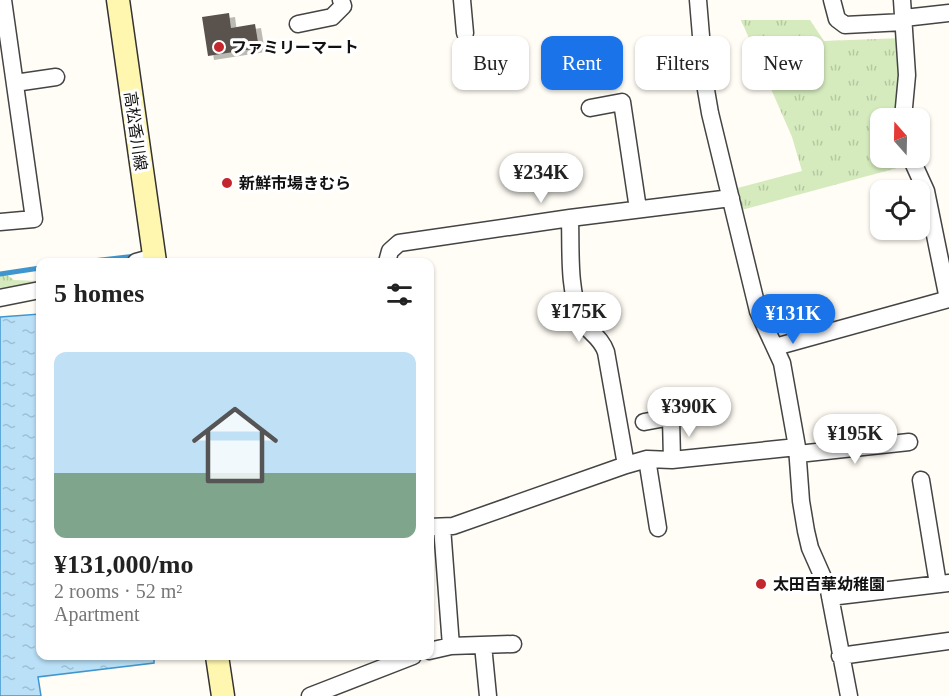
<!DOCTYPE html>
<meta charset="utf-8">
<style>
:root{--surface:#fff;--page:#f2f2f2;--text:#222;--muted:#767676;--line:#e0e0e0;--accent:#1a73e8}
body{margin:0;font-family:"Times New Roman","Noto Sans JP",serif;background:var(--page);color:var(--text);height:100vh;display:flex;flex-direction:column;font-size:22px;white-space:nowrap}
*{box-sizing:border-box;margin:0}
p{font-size:20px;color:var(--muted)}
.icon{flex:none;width:33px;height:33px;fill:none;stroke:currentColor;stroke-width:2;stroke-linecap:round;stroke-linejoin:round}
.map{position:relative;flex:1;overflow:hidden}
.sheet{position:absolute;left:36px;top:258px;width:398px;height:402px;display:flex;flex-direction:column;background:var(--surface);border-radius:12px;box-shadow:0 2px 4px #0004}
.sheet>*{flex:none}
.hud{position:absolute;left:452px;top:36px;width:406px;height:54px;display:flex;gap:12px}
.needle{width:39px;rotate:340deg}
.controls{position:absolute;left:870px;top:108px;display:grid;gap:12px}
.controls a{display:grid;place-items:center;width:60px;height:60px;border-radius:12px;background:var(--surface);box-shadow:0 2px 4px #0004;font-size:30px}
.price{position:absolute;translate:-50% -51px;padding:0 14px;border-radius:21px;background:#fff;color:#222;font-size:20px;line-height:39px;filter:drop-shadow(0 2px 3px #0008)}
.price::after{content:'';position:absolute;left:50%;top:36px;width:18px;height:14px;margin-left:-9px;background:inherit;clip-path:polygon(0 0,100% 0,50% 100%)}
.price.active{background:var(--accent);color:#fff}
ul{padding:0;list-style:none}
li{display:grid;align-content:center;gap:12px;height:318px;padding:0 18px}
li+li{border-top:2px solid var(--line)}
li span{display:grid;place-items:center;height:186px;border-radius:12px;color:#555}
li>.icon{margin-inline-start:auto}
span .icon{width:108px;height:108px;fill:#fffc;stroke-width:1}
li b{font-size:26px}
h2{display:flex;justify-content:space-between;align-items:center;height:72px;padding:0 18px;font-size:26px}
.chip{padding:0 21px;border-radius:12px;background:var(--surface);box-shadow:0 2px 4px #0004;font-size:21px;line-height:54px}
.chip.active{background:var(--accent);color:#fff}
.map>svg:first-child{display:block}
.grass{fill:url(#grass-tufts)}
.water{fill:url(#water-ripples);stroke:#3f96cf;stroke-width:1.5}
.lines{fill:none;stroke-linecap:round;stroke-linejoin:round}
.stream{stroke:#3f96cf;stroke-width:5}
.building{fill:#5a524d;filter:url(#shadow)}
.minor-casing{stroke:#444;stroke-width:19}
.secondary-casing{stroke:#333;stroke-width:25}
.minor{stroke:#fff;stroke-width:16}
.secondary{stroke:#fff6b0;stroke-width:22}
.poi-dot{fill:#c4262e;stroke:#fff;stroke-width:2}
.labels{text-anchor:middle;stroke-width:6;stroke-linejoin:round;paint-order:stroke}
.poi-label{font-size:16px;font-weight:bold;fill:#111;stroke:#fff;text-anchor:start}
.street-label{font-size:16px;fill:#111;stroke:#fff}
</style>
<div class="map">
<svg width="949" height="696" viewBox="0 0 949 696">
<defs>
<pattern id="grass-tufts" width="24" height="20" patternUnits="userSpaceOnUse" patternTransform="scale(1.5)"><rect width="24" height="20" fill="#d5ebbd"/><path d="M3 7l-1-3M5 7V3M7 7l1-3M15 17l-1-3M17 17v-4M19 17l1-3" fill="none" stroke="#b6c8a1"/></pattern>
<pattern id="water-ripples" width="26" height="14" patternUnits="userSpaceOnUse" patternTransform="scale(1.5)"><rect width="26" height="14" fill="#b9e0f7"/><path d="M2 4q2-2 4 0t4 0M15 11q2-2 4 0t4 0" fill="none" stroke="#9ebfd3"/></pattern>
<filter id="shadow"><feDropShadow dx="6" dy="4" stdDeviation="0" flood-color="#0004"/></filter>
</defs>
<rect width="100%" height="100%" fill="#fffdf5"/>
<path class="grass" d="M741,20H810L824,41L903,38V118H880V158H911L912,164L734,212L730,190L802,171L792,137Z
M6,274L14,280L40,281V285L0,292V275Z"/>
<path class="water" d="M40,314V656H154V663L38,677L41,696H0V317Z"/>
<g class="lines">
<path class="stream" d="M84,262L136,256
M0,274L40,268"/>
</g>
<path class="building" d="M229,13L231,28L255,24L259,48L208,56L202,17Z"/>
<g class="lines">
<g class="minor-casing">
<path id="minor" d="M462,0L465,33
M698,0L705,84L710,113L758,311L782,363L797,447L801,501L806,531L810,548L829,591L849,696
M832,0L837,19L845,25L904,22
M902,0L907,75L903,118
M904,18L949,13
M298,24L332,17L343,6L341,0
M15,83L56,77
M590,108L622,102L638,209
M911,158L926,191L948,299
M570,218C571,250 568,289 581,319C588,333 600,335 606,352L626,465
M0,222L34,219L3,0
M136,262L154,257
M387,262L390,251L399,243L570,218L731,198
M0,298L40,290
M775,347L949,299
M644,422L671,417
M798,454L909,442
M647,459L658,528
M672,460L671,417L701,412
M921,480L938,584
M429,527L453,526L626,465L647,459L672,460L797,447
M442,527L451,646
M830,597L949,583
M483,645L488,696
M429,651L451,646L513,644
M840,656L949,641
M310,696L413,656"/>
</g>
<g class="secondary-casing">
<path id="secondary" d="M118,0L155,262
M217,656L223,696"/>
</g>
<use href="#minor" class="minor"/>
<use href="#secondary" class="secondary"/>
</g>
<g class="poi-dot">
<circle cx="219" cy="47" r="6"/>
<circle cx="227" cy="183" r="6"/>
<circle cx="761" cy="584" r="6"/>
</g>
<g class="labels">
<g class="poi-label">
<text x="231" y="53">ファミリーマート</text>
<text x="239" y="189">新鮮市場きむら</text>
<text x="773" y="590">太田百華幼稚園</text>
</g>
<g class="street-label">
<text transform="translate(136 131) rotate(82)" y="6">高松香川線</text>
</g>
</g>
</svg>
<div class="controls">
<a><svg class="needle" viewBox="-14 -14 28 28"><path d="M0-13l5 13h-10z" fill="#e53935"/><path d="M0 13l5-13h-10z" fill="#767676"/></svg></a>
<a><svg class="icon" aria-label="locate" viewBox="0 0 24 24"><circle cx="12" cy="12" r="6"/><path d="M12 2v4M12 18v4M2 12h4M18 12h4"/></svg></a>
</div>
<b class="price" style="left:541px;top:204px">¥234K</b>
<b class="price" style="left:579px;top:343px">¥175K</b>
<b class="price active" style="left:793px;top:345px">¥131K</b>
<b class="price" style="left:689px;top:438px">¥390K</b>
<b class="price" style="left:855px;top:465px">¥195K</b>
<div class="hud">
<a class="chip">Buy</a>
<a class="chip active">Rent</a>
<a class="chip">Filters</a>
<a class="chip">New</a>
</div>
<section class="sheet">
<h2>5 homes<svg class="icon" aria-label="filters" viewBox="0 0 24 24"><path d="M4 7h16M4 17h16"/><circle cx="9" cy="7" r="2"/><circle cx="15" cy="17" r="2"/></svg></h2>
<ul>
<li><span style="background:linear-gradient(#bfe0f5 65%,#7fa58c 0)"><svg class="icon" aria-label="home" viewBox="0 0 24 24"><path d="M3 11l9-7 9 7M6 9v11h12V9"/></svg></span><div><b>¥131,000/mo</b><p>2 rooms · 52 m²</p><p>Apartment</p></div></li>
</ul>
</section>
</div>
